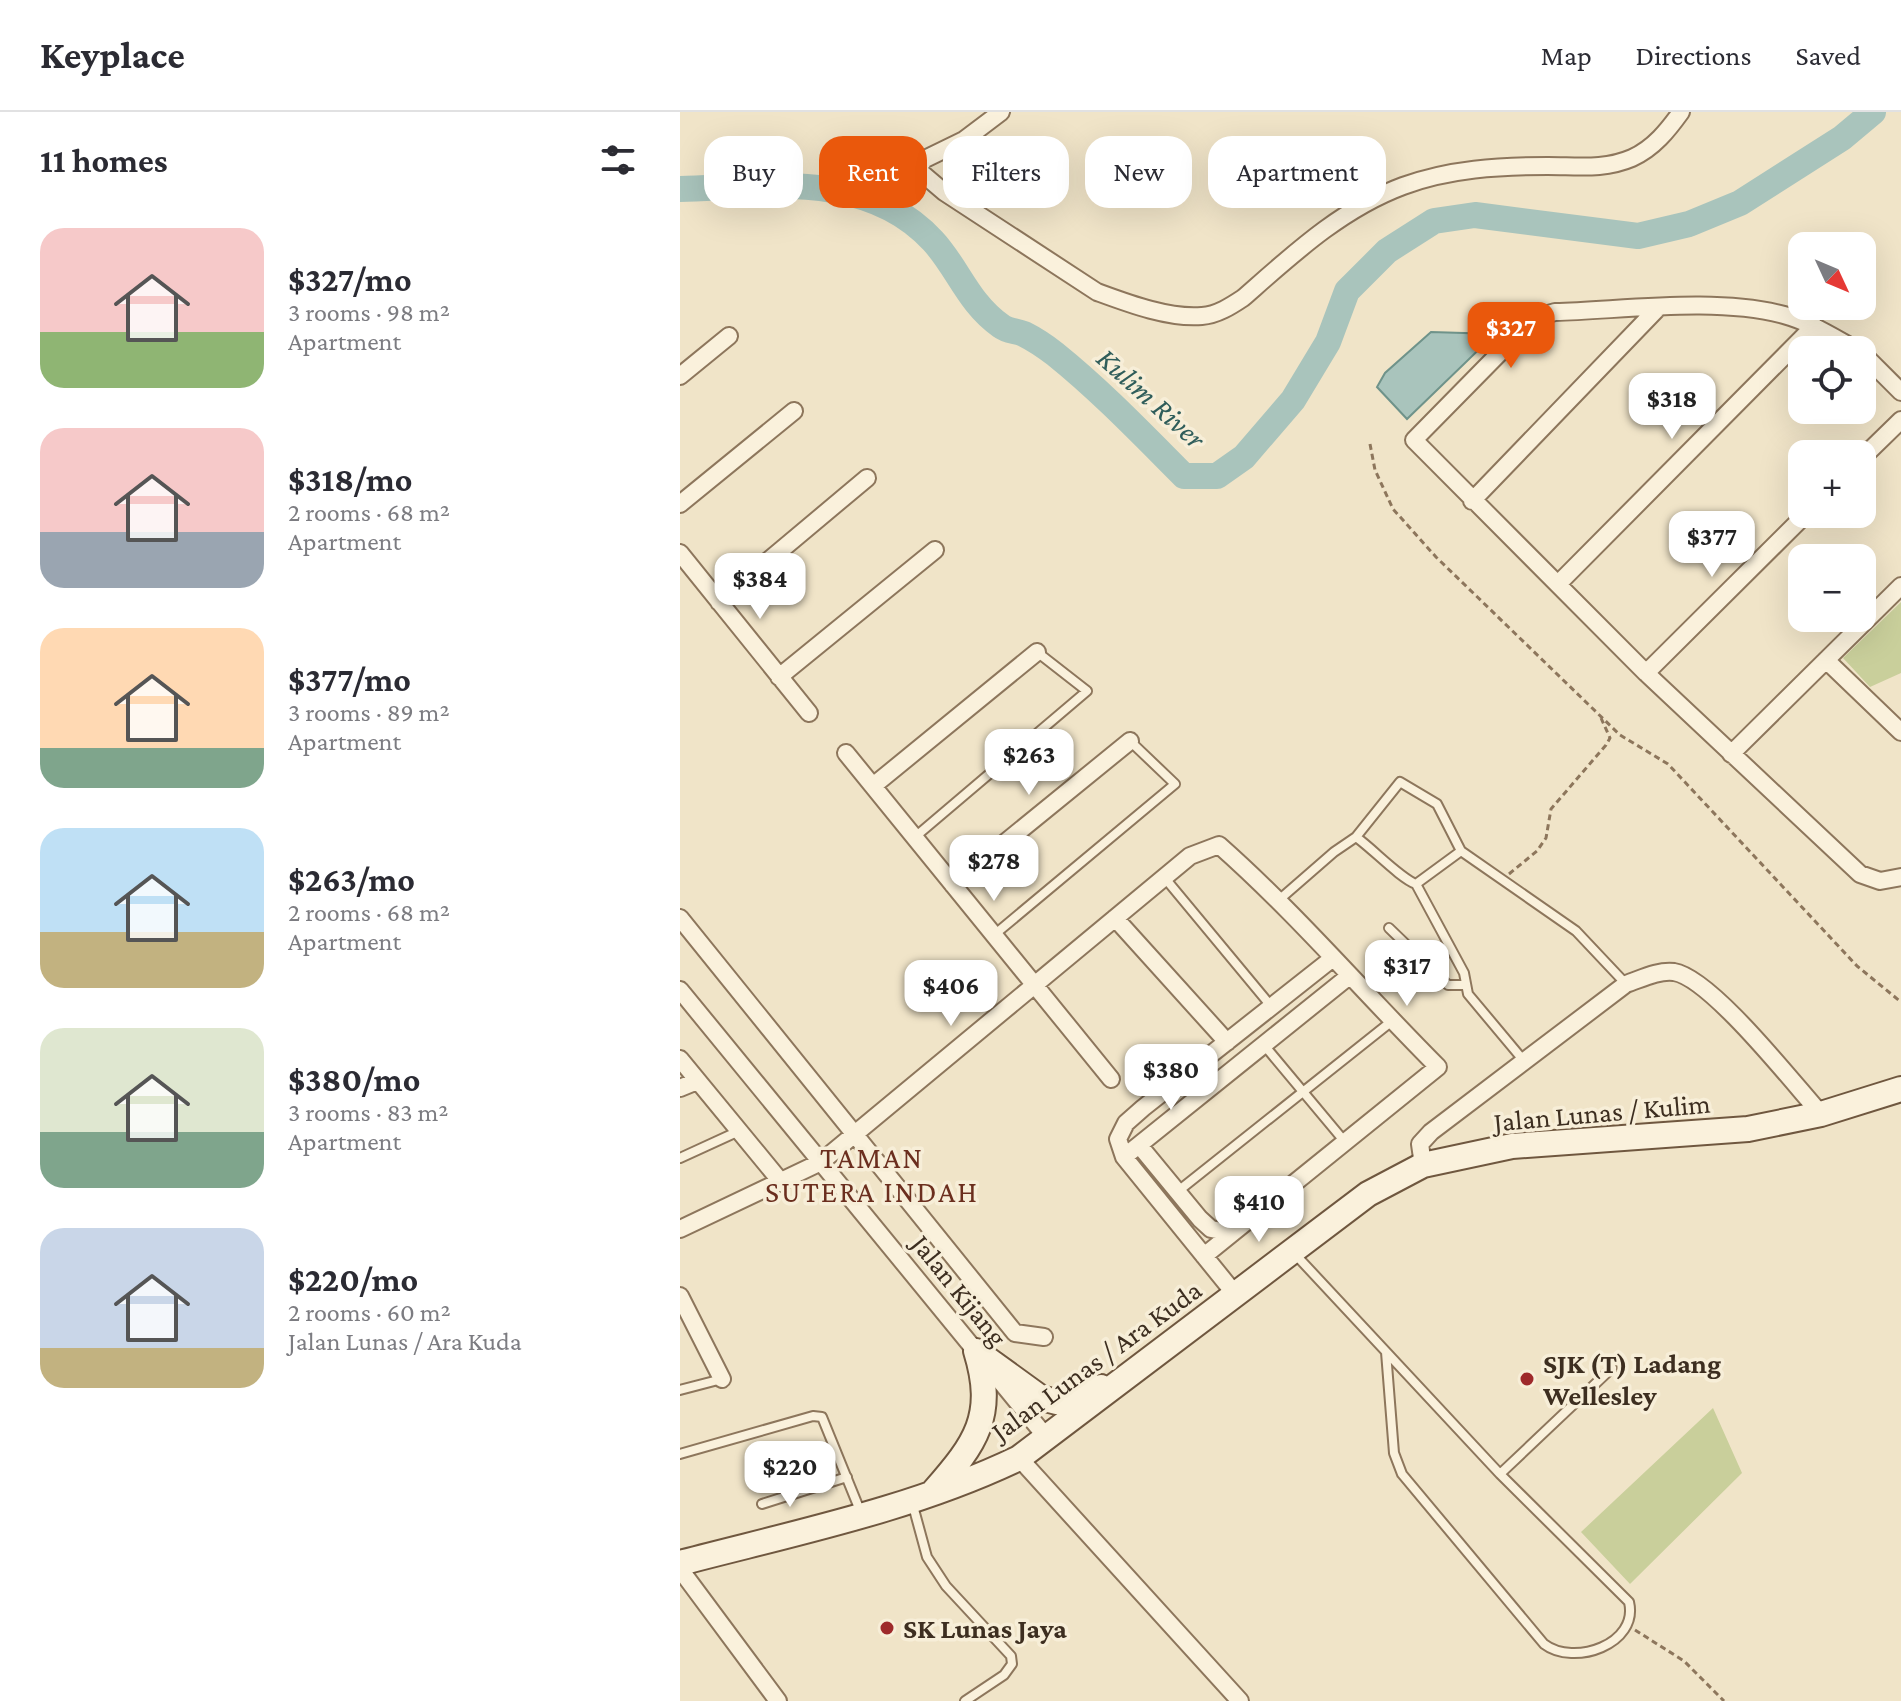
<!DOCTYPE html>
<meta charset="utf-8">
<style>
:root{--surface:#fff;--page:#f2f2f3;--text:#2b2b33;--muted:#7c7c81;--line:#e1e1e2;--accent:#ea580c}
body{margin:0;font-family:"Crimson Pro",serif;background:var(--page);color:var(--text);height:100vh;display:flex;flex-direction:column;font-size:30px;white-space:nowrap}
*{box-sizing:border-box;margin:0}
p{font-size:26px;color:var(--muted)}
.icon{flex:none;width:44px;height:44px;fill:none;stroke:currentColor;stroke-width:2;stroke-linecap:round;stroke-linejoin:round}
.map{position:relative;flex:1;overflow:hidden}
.sheet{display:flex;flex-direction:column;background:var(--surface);width:680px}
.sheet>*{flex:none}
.guide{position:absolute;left:24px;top:24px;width:760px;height:72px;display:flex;gap:16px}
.needle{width:52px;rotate:134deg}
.tools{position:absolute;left:1108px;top:120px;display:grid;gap:16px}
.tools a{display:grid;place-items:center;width:88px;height:88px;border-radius:16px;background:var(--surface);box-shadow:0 8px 32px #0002;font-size:40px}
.price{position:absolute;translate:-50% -68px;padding:0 18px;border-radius:16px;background:#fff;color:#222;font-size:26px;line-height:52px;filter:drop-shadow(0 2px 4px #0008)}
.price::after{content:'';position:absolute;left:50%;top:48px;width:24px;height:18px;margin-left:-12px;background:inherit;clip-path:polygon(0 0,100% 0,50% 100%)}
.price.current{background:var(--accent);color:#fff}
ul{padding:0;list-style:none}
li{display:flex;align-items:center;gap:24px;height:200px;padding:0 40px}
li span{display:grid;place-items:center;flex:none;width:224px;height:160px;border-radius:24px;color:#555}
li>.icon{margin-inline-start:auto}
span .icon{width:96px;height:96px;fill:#fffc;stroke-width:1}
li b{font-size:34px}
h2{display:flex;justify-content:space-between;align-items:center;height:96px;padding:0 40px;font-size:34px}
.chip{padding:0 28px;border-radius:24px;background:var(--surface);box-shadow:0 8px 32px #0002;font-size:28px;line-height:72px}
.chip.current{background:var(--accent);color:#fff}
header{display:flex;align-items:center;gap:48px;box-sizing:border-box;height:112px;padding:0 40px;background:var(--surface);border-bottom:2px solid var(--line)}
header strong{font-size:38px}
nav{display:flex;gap:44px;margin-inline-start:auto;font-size:28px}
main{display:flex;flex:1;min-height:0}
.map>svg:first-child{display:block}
.green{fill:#c9cf9b}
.water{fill:#a9c4bc;stroke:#6f938a;stroke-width:2}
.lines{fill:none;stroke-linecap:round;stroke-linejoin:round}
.river{stroke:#a9c4bc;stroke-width:26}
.lane-casing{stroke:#8d765c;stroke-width:12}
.street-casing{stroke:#8d765c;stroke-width:20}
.secondary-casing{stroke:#6f573f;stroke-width:28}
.path{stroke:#8d765c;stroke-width:3;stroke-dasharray:6 4;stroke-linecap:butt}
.lane{stroke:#faf1dc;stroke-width:8}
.street{stroke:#faf1dc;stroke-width:16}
.secondary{stroke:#faf1dc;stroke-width:24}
.poi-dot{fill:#9e2a2b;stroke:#f7eed8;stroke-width:3}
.labels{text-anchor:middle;stroke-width:7;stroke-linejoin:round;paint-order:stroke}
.street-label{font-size:28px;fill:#3d2e20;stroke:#f7eed8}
.poi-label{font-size:28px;font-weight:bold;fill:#3d2e20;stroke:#f7eed8;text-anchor:start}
.water-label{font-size:30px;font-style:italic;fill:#2f5d5a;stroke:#f7eed8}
.neighbourhood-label{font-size:30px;letter-spacing:2px;fill:#6b2e1e;stroke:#f7eed8}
</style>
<header>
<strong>Keyplace</strong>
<nav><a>Map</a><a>Directions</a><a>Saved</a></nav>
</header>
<main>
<section class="sheet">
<h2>11 homes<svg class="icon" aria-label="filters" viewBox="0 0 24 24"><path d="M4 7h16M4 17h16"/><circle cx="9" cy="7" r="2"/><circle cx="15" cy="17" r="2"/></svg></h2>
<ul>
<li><span style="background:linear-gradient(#f6c9c9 65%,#8fb573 0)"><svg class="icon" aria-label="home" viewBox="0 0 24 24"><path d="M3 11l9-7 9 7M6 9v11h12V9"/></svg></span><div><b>$327/mo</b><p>3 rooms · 98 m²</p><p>Apartment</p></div></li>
<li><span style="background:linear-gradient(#f6c9c9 65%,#9aa5b1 0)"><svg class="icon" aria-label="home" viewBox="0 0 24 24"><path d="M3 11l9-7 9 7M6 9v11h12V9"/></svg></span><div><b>$318/mo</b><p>2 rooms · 68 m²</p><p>Apartment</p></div></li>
<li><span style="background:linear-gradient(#ffd9b3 75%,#7fa58c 0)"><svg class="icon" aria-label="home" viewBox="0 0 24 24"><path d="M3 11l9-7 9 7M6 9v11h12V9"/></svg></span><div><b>$377/mo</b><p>3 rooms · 89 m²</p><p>Apartment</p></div></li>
<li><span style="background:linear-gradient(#bfe0f5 65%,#c2b280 0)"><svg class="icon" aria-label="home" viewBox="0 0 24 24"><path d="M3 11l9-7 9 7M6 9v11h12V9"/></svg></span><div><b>$263/mo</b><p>2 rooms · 68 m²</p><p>Apartment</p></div></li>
<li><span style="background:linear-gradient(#dfe7d0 65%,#7fa58c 0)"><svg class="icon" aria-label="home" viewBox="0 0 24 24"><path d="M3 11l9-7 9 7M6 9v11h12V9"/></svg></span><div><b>$380/mo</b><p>3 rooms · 83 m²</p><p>Apartment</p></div></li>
<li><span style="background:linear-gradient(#c9d6e8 75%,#c2b280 0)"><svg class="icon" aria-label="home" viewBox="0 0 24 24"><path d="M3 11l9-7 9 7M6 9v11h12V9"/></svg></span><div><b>$220/mo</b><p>2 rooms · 60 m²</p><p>Jalan Lunas / Ara Kuda</p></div></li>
</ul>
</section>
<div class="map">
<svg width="1221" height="1589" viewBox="0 0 1221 1589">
<rect width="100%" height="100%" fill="#f0e4c8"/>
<path class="green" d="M1221,490V561L1190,575L1163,546Z
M1033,1296L1062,1361L950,1472L901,1420Z"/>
<path class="water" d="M751,220L815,222L727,307L697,275L705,261Z"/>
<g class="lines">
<path class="river" d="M0,77C87,75 188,58 253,129C278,156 288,191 321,214C327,219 337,219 344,222C354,227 366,235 375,242C421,279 462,322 504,364H537L564,345L613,288L648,230L667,179L707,139L754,109L795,103L958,124L1009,112L1060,91L1162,26L1193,0"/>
<g class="lane-casing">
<path id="lane" d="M235,725L407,579L357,540
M676,725C693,737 720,766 736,772L784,861L788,882L844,949
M484,765L591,894
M736,772L781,739
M600,787L654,740L676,725L720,670L757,692L781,739L896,819L946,872
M709,816L768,873H786
M314,823L495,672L450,629
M584,933L665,1030
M0,1046L59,1019
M497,1080L712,909
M614,1141L820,1362L949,1490C959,1532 894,1555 864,1532L722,1362L714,1341L706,1240
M0,1278L42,1267
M0,1342L133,1304L142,1305L181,1401
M820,1362L932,1256
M232,1390L247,1445L266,1474L331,1544L332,1552L324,1563L285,1589
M82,1392L167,1365"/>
</g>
<g class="street-casing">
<path id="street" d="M321,0L284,28L245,47L237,57L264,80L417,180C447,191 489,207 522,204C537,203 551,194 563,186C612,143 661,97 723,74C769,57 819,54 868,54C898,54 924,58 952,46C974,36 988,18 1001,0
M1177,238C1153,225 1130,210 1104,203C1036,185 945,198 875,200L854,206L734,328L966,561L1180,762L1200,769L1221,765
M1182,241L1221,280
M0,264L49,224
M1182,346L1221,308
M792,389L978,196
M0,392L114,299
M0,441L129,601
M878,472L1134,214
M39,490L187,366
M1146,548L1221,620
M966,561L1126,402
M99,565L255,438
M166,641L431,967
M1051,642L1221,474
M193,674L357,540
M273,773L450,629
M0,806L335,1221L364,1225
M435,806L547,930
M0,878L367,1326
M0,947L102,1071
M0,976L17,969
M459,1033L520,1107L531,1117L552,1121
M444,1045L668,865
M743,1053L740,1032L751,1020L946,872C961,867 978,858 994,860C1031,866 1113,971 1141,1002
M0,1117L141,1050L510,744L539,733C617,802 684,881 758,955L524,1144
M555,1182L444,1045L438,1027L446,1011L463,996L653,846
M0,1184L42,1267
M339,1346L560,1589
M0,1457L98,1589"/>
</g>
<g class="secondary-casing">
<path id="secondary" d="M296,1239L361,1286L377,1290L421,1275
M254,1379C296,1331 316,1304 296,1239
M0,1451C114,1421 233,1397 339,1346L688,1082L743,1053L832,1034L1068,1017L1141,1002L1221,977"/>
</g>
<path class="path" d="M690,332L695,358L713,397L756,445L940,623L988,652L1177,854L1221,890
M829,762L857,739L866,726L871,697L926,633L930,626L921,606
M955,1518L1004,1549L1044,1589"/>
<use href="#lane" class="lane"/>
<use href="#street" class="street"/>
<use href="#secondary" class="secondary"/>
</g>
<g class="poi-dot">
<circle cx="847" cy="1267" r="8"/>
<circle cx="207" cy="1516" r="8"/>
</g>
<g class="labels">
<g class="street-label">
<text transform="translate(922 1000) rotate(-5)" y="10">Jalan Lunas / Kulim</text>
<text transform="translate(280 1178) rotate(51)" y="10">Jalan Kijang</text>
<text transform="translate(416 1248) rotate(-36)" y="10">Jalan Lunas / Ara Kuda</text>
</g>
<g class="poi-label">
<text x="863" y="1261">SJK (T) Ladang<tspan x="863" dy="32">Wellesley</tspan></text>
<text x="223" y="1526">SK Lunas Jaya</text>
</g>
<g class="water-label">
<text transform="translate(471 286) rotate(42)" y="10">Kulim River</text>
</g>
<g class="neighbourhood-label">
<text x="192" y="1056">TAMAN<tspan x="192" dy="34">SUTERA INDAH</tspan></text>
</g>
</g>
</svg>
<div class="tools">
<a><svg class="needle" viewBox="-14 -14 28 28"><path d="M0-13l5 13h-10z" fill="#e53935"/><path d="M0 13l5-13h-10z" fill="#7c7c81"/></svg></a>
<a><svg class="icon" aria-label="locate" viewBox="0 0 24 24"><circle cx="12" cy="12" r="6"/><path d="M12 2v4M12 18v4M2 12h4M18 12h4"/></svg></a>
<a>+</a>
<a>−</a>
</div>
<b class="price current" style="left:831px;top:258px">$327</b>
<b class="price" style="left:992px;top:329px">$318</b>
<b class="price" style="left:1032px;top:467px">$377</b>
<b class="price" style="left:80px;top:509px">$384</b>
<b class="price" style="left:349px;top:685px">$263</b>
<b class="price" style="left:314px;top:791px">$278</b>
<b class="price" style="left:727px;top:896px">$317</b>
<b class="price" style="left:271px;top:916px">$406</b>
<b class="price" style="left:491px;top:1000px">$380</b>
<b class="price" style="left:579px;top:1132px">$410</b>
<b class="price" style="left:110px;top:1397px">$220</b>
<div class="guide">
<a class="chip">Buy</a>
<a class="chip current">Rent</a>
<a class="chip">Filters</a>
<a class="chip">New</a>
<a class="chip">Apartment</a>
</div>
</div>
</main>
